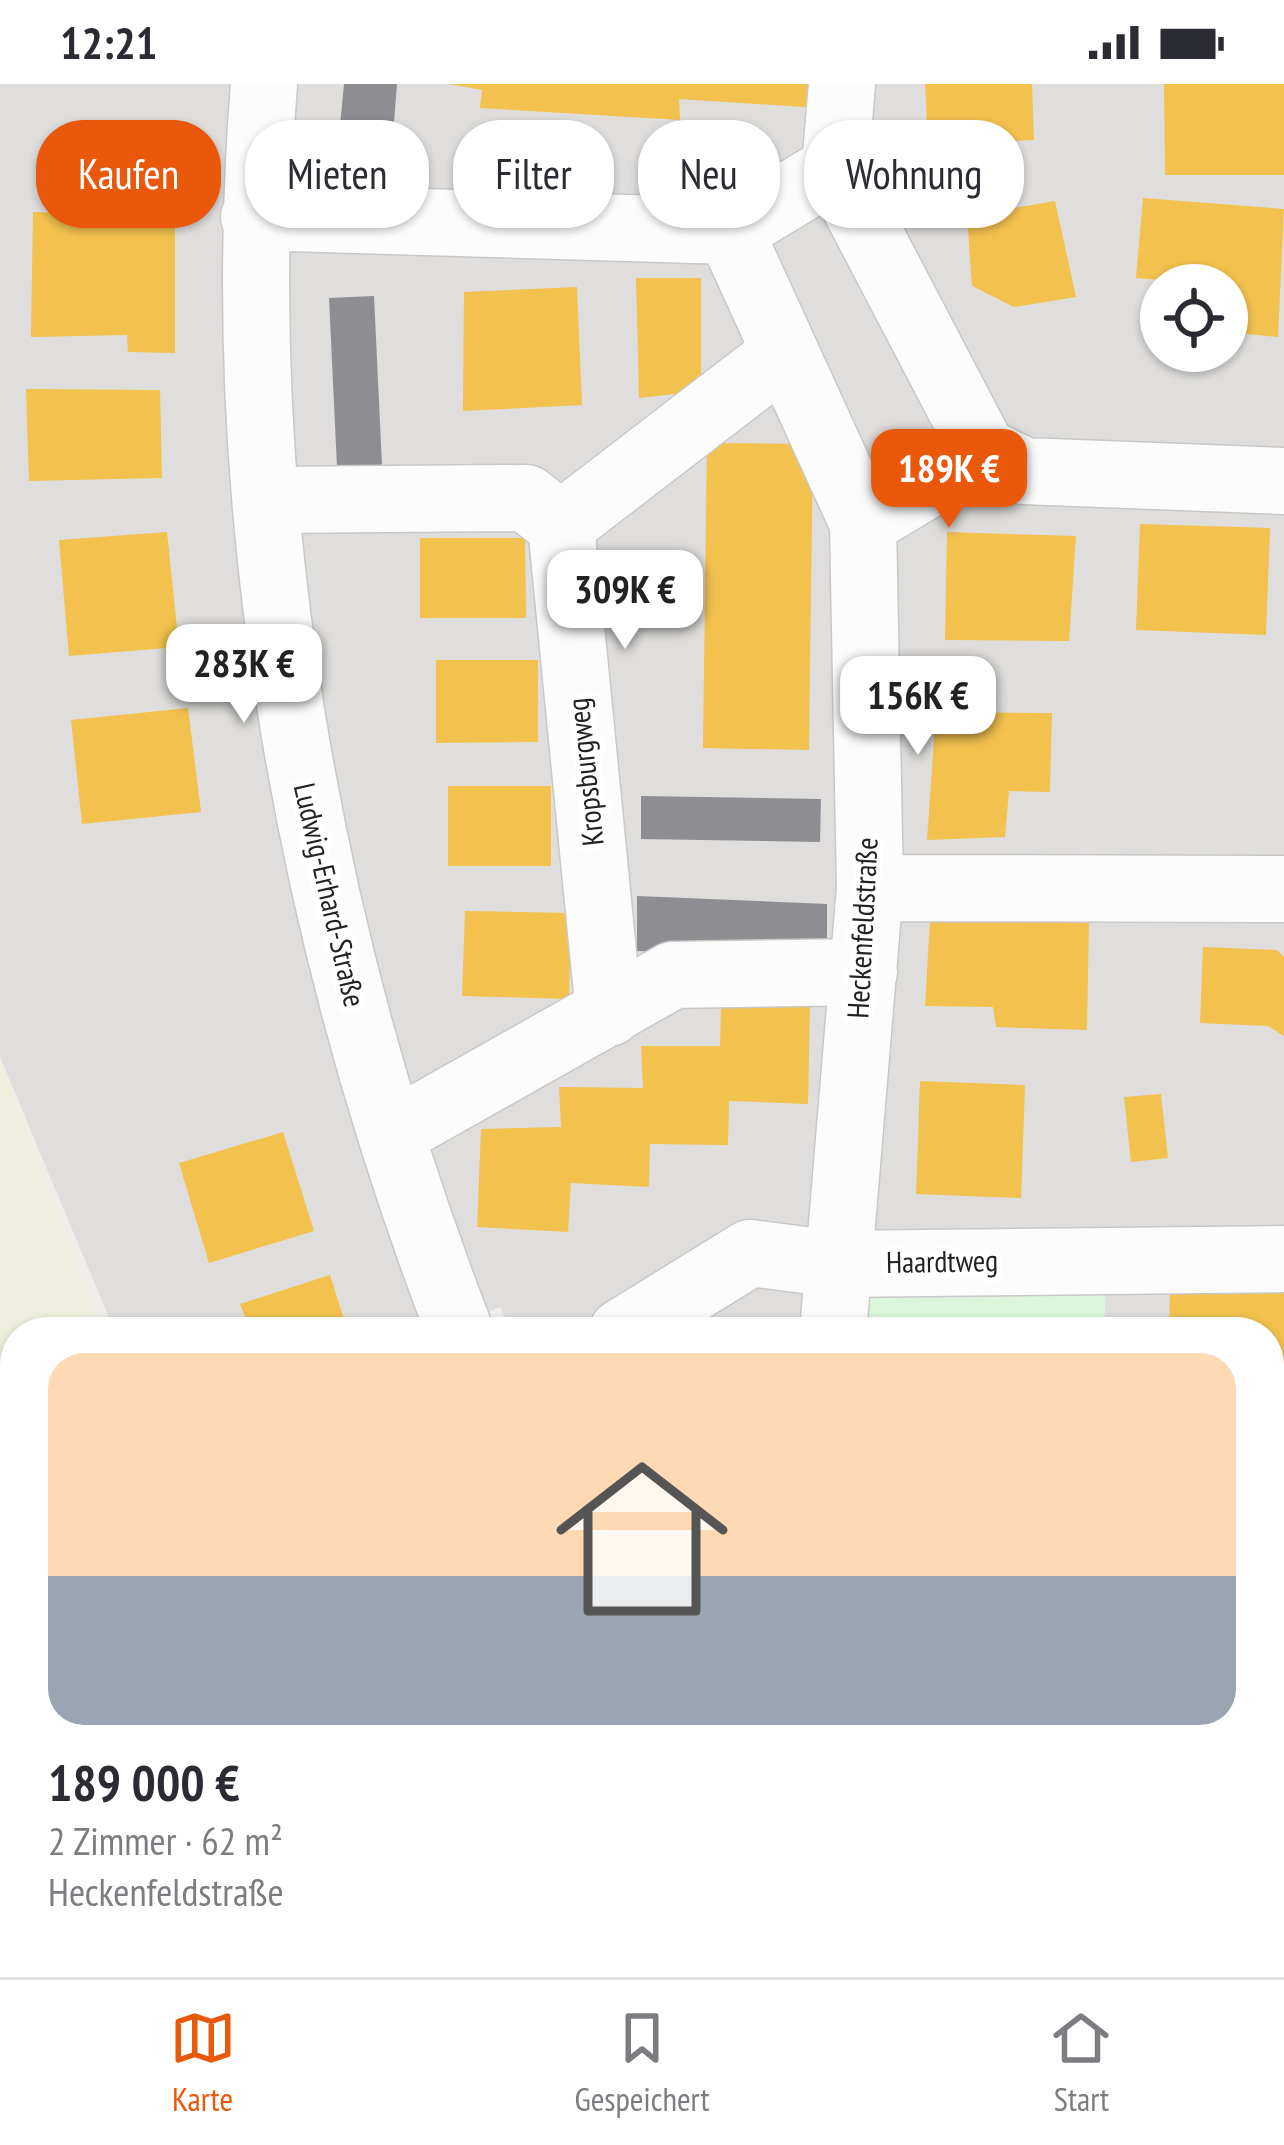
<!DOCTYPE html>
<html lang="de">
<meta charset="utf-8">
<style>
:root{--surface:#fff;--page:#f2f2f3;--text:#2b2b33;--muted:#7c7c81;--line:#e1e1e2;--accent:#ea580c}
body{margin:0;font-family:"PT Sans Narrow",sans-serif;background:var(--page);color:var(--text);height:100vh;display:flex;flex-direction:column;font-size:45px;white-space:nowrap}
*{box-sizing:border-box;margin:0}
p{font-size:39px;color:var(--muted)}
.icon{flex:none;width:66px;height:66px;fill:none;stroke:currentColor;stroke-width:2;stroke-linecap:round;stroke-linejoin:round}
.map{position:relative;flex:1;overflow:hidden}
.drawer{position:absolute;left:0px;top:1233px;width:1284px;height:660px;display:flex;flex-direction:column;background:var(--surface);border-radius:48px 48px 0 0;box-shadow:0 3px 9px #0004}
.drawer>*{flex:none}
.guide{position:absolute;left:36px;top:36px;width:1212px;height:108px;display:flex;gap:24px}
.buttons{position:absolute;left:1140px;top:180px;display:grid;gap:24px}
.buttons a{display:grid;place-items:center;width:108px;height:108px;border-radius:50%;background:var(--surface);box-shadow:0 3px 9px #0004;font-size:60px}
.price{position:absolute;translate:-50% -102px;padding:0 27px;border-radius:24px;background:#fff;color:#222;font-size:39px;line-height:78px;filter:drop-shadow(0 3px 6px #0008)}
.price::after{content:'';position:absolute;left:50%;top:72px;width:36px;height:27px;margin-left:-18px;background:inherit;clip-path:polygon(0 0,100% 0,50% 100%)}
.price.current{background:var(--accent);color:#fff}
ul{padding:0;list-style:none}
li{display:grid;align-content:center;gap:24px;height:636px;padding:0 48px}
li span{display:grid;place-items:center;height:372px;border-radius:36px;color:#555}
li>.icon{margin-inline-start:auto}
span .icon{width:216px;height:216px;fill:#fffc;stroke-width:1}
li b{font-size:51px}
.tag{padding:0 42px;border-radius:48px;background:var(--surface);box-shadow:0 3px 9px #0004;font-size:42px;line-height:108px}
.tag.current{background:var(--accent);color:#fff}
.status{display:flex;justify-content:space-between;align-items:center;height:84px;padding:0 60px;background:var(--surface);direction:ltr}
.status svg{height:33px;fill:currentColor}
.tab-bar{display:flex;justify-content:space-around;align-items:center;height:168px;border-top:3px solid var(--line);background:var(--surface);font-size:33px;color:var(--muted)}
.tab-bar a{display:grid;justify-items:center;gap:6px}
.tab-bar .current{color:var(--accent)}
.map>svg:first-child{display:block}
.residential{fill:#dfdedc;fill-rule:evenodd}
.farmland{fill:#efefdf}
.park{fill:#daf5da}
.parking{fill:#e0dfde}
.homes{fill:#f2c14e}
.industry{fill:#8d8d92}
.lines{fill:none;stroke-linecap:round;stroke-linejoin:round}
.minor-casing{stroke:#c9c8c7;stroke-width:69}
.path{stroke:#dccecd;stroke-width:8;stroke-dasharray:6 6;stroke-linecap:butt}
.minor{stroke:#fdfcfc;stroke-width:66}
.labels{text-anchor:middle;stroke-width:12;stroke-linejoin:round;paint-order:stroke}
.street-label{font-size:30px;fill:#222;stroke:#fff}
</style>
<div class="status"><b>12:21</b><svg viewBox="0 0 49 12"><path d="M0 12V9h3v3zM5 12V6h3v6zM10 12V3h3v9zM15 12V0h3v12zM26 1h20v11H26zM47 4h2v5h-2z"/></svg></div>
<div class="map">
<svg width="1284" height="1893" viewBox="0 0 1284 1893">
<rect width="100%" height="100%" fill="#f0eeeb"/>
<path class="residential" d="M0,0H1284V1893H367L368,1878H1269V1248H513L500,1223L446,1248H115L0,973ZM1161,201H1227V267H1161Z"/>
<path class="farmland" d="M0,973L101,1248H15V1878H61L56,1893H0Z"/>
<path class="park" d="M869,1196L1106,1202L1104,1248H839Z"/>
<path class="parking" d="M835,149L928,321L853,362L760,190Z"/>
<path class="homes" d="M449,0H821L819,24L679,15L680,36L480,24L482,6Z
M925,0H1032L1034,56L928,61Z
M1164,0H1284V91H1165Z
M1143,114L1284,125L1278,253L1227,248V201H1161L1162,196L1136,194Z
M1055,117L1076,213L1014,223L972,202L967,132Z
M33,128L175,132V269L128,268L127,251L31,253Z
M636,194H701V307L639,314Z
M577,203L582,321L463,327L464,208Z
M26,305L160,306L162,394L29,397Z
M707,359L813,360L809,666L703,664Z
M1140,440L1270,444L1266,551L1136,546Z
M167,448L179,563L69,572L59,456Z
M947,448L1076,452L1069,557L945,556Z
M420,454H525L526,534H420Z
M436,576H538V658L436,659Z
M188,624L201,728L82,740L71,636Z
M936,628L1052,629L1050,708L1009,707L1005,753L927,756Z
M448,702H551V782H448Z
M465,827L571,829L569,915L462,912Z
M930,835L1089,836L1087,946L996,943L993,923L925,922Z
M1203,863L1277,866L1284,873V952L1268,942L1200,939Z
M810,921L808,1020L729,1017L728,1061L650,1060L649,1103L571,1099L568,1148L477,1143L481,1045L561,1043L559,1003L643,1004L641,962H720L721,922Z
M920,997L1025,1001L1021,1114L916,1110Z
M1161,1010L1168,1074L1131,1078L1124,1013Z
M283,1048L314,1147L209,1179L179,1079Z
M330,1191L348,1248H251L240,1220Z
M1284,1207V1333H1269V1248H1169L1170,1208Z
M1269,1391L1284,1392V1540H1269Z
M1274,1624H1284V1744L1270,1745Z
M645,1878H757L740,1893H638L649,1883Z"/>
<path class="industry" d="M344,0H397L390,88L336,83Z
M374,212L383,403L338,404L329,214Z
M641,712L821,715L820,758L641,755Z
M637,812L827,820V872L637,867Z
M921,1878H942L964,1886L961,1893H916Z"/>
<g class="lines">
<g class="minor-casing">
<path id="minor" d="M264,0C230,421 308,855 460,1248
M835,84L842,0
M254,133L730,147L835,84L983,367L1024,387L1284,397
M730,147L863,439L870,804L833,1248
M267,416L526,414L561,441
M863,439L983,367
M870,804L1284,805
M609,929L561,441L785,269
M391,1050L673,891L864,888
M622,1248L750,1169L835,1180L1284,1175
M1269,1587H1284
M1203,1878H1284"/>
</g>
<path class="path" d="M0,1592L15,1582
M1003,1878L1047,1893
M774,1893L792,1878"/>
<use href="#minor" class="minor"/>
</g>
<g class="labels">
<g class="street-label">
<text transform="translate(586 688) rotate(-96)" y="10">Kropsburgweg</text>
<text transform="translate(329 811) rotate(77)" y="10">Ludwig-Erhard-Straße</text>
<text transform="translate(863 844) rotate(-87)" y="10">Heckenfeldstraße</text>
<text transform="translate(942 1178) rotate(-1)" y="10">Haardtweg</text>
</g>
</g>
</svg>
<div class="buttons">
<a><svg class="icon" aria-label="locate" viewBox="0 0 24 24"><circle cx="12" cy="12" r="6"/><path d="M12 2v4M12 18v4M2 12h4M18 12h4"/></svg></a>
</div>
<b class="price current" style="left:949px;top:447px">189K €</b>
<b class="price" style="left:625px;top:568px">309K €</b>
<b class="price" style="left:244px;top:642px">283K €</b>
<b class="price" style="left:918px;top:674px">156K €</b>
<div class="guide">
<a class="tag current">Kaufen</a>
<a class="tag">Mieten</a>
<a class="tag">Filter</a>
<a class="tag">Neu</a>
<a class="tag">Wohnung</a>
</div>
<section class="drawer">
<ul>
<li><span style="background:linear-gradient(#ffd9b3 60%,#9aa5b1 0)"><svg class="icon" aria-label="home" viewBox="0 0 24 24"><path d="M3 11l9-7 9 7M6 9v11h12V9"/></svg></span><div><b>189 000 €</b><p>2 Zimmer · 62 m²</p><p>Heckenfeldstraße</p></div></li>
</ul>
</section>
</div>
<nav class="tab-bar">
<a class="current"><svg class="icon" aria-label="map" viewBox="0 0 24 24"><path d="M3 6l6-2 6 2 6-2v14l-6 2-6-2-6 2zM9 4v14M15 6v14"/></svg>Karte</a>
<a><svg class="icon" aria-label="saved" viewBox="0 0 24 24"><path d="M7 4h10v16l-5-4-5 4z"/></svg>Gespeichert</a>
<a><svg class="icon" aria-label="home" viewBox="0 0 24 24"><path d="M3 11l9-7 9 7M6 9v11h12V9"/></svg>Start</a>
</nav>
